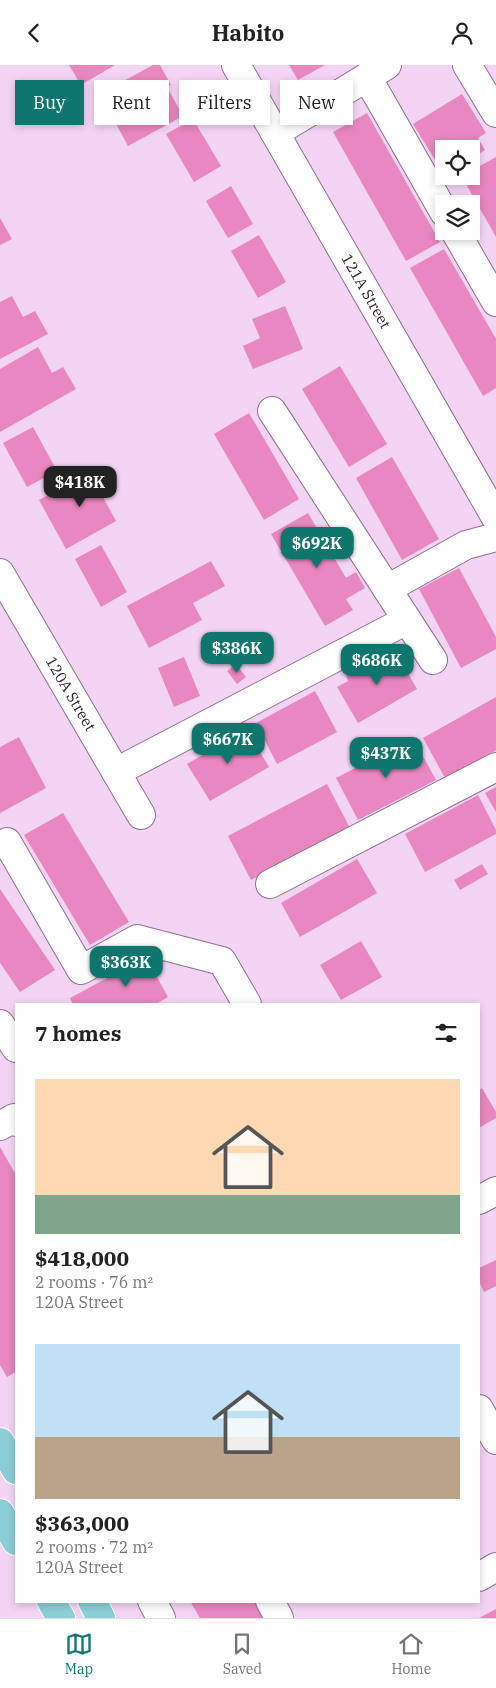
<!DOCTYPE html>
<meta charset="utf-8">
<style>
:root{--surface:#fff;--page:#f2f2f2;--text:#222;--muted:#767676;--line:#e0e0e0;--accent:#0f766e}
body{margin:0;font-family:"IBM Plex Serif",serif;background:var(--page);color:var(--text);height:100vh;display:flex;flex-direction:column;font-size:19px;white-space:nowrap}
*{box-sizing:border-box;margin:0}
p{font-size:16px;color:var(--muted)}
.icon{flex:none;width:28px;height:28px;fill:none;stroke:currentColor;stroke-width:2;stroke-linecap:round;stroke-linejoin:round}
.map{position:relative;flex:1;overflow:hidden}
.panel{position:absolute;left:15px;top:938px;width:465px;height:600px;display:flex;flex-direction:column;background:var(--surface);border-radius:0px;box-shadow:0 2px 8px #0003}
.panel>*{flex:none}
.hud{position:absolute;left:15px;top:15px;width:466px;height:45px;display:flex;gap:10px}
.buttons{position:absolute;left:435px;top:75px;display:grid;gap:10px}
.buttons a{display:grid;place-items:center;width:45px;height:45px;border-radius:0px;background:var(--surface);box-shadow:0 2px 8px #0003;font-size:25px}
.price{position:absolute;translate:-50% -42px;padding:0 11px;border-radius:10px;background:var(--accent);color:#fff;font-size:16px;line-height:32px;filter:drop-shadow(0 1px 2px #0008)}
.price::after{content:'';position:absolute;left:50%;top:30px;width:15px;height:11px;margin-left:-8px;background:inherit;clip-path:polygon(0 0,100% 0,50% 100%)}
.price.active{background:#222;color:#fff}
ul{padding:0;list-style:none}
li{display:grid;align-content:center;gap:10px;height:265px;padding:0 20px}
li span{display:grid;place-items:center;height:155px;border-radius:0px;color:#555}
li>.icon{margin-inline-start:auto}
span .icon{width:90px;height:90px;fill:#fffc;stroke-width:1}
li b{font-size:21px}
h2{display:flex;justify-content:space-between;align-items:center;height:60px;padding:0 20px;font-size:21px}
.chip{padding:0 18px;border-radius:0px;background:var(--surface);box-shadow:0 2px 8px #0003;font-size:18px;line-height:45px}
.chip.active{background:var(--accent);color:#fff}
header{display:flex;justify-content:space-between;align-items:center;height:65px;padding:0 20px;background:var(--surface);font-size:22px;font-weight:700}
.menu{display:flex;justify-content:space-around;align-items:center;height:70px;border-top:1px solid var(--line);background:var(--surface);font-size:14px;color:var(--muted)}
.menu a{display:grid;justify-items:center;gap:2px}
.menu .active{color:var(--accent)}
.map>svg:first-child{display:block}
.building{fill:#e987c0}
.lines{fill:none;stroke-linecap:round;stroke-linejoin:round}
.minor-casing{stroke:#8d708e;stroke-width:30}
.major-casing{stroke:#fff;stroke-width:30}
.minor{stroke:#fff;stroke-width:28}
.major{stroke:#8cced5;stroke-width:28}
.labels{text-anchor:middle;stroke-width:4;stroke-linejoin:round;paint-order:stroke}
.street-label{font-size:15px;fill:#2e232f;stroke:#fff}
</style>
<header><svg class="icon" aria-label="back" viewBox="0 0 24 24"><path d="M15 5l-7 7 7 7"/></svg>Habito<svg class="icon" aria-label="person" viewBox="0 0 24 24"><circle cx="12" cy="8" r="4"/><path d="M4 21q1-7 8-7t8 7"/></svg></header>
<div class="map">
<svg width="496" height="1553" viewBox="0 0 496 1553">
<rect width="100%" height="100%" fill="#f4d4f5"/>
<path class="building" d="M69,0H115L81,20Z
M153,0H160L171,20L167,22L183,51L128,81L100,29Z
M289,0H325L298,15Z
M462,29L486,68L478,73L485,85L471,94V84H444V93L437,98L413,59Z
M367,48L440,177L406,196L333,67Z
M193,54L221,101L194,117L166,69Z
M496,92V172L462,112L471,111V106Z
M231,121L253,159L228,173L206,136Z
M0,153L12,174L0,180Z
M259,170L286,217L258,233L231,186Z
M444,184L496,274V323L483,331L410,203Z
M12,231L23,252L35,246L48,269L0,294V237Z
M285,241L303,284L253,304L243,281L260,273L252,254Z
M38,282L52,308L63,302L76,324L0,367V304Z
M340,301L387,379L349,402L302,324Z
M249,348L299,434L264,455L214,369Z
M33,362L57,406L27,422L3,378Z
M392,392L439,474L402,495L356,413Z
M99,402L112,426L103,432L116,456L66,484L39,435Z
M308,448L346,513L356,507L365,523L346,534L353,545L325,561L271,469Z
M101,480L127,527L101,542L75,494Z
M211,496L225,521L193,538L202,555L149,583L127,541Z
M459,503L496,572V584L461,603L419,524Z
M394,584L417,624L358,658L337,622L348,616L346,611Z
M184,592L200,631L174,642L158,603Z
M236,599L246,612L237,619L227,606Z
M315,626L337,667L277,699L256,658Z
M496,632V685L445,713L423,673Z
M246,664L269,702L210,736L187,699Z
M19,672L46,723L0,748V682Z
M413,673L436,715L358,755L336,713Z
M327,719L350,763L251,815L228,771Z
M496,722V747L485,728Z
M478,730L496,765V769L425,807L405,769Z
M63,748L129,857L90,880L24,770Z
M357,794L377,828L300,872L281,838Z
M482,799L488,809L460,825L454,815Z
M0,824L55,905L20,927L0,898Z
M361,876L382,912L341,935L320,900Z
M146,892L168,932L156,939H73L70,933Z
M482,1023L496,1047V1053L479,1063V1025Z
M0,1082L16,1110V1307L7,1312L0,1300Z
M496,1195V1221L484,1227L479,1216V1203Z
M190,1536H257L267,1553H200Z
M496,1544V1553H479Z"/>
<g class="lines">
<g class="minor-casing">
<g id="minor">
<path id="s1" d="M236,0L496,453"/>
<path d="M467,0L496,48"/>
<path d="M367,12L444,147"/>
<path d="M275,68L387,0"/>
<path d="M455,166L496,237"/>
<path d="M272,346L433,595"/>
<path id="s2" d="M0,508L141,750"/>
<path d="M387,524L466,480L496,472"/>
<path d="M116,707L407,555"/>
<path d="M7,777L81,905L137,874L222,896L247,939"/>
<path d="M270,819L496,702"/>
<path d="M0,959L16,983"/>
<path d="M0,1061L14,1053L16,1057"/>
<path d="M479,1135L496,1126"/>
<path d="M479,1344L496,1375"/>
<path d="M479,1512L496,1502"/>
<path d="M152,1536L161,1553"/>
<path d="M270,1536L279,1553"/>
</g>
</g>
<g class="major-casing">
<path id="major" d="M0,1377L16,1405
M0,1448L16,1476
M51,1536L61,1553
M92,1536L101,1553"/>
</g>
<use href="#minor" class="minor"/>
<use href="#major" class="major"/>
</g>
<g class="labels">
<g class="street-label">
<text dy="5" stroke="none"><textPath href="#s1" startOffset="261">121A Street</textPath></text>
<text dy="5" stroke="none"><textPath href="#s2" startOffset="140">120A Street</textPath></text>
</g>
</g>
</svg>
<div class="buttons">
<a><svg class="icon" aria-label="locate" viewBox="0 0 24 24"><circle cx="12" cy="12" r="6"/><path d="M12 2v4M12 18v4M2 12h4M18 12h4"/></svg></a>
<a><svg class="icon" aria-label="layers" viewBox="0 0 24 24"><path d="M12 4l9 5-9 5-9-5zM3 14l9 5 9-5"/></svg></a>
</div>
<b class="price active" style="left:80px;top:443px">$418K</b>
<b class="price" style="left:317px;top:504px">$692K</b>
<b class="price" style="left:237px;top:609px">$386K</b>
<b class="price" style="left:377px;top:621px">$686K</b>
<b class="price" style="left:228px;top:700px">$667K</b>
<b class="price" style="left:386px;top:714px">$437K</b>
<b class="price" style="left:126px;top:923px">$363K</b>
<div class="hud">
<a class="chip active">Buy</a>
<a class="chip">Rent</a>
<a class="chip">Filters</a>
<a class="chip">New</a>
</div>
<section class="panel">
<h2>7 homes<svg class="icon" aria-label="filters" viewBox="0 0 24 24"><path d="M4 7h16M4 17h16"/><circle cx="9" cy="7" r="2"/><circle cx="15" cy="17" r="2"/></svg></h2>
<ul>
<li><span style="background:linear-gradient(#ffd9b3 75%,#7fa58c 0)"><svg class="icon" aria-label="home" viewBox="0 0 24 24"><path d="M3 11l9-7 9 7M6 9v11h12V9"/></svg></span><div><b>$418,000</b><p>2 rooms · 76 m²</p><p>120A Street</p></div></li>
<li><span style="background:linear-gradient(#bfe0f5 60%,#b9a48a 0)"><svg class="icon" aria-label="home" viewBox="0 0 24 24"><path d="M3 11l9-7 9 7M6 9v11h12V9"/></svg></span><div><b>$363,000</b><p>2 rooms · 72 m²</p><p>120A Street</p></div></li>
</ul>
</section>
</div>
<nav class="menu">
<a class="active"><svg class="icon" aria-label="map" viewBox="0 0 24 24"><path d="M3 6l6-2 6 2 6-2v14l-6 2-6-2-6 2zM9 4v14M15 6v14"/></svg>Map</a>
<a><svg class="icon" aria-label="saved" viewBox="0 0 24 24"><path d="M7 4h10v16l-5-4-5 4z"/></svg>Saved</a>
<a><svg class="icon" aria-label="home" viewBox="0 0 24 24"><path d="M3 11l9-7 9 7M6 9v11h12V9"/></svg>Home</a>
</nav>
